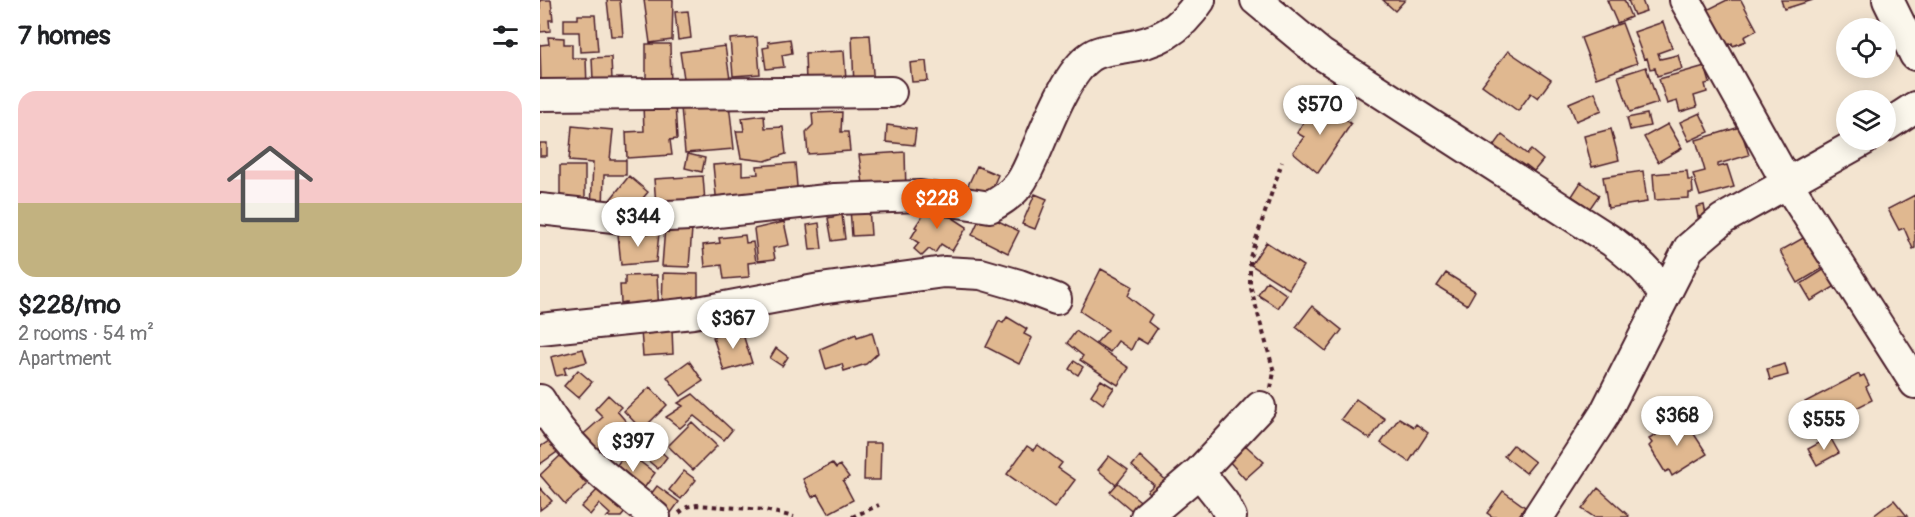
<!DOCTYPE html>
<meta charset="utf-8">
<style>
:root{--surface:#fff;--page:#f6f6f6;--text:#202124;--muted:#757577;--line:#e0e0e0;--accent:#ea580c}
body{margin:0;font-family:Pangolin,sans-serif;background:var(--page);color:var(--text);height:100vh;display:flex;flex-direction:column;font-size:22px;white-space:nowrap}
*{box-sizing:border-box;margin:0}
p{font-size:20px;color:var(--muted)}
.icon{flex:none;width:33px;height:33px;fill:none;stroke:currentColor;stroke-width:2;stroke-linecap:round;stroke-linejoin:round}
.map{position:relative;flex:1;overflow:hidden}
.details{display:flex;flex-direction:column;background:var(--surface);width:540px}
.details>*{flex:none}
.buttons{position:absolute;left:1296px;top:18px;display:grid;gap:12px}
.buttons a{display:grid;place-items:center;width:60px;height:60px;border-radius:50%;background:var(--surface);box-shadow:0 3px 15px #0003;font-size:30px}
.price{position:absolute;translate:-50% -51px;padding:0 14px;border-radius:21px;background:#fff;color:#222;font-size:20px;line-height:39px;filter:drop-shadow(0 2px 3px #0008)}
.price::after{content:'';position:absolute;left:50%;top:36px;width:18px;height:14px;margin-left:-9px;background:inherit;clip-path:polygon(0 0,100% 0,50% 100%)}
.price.on{background:var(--accent);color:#fff}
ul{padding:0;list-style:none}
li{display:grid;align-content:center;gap:12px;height:318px;padding:0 18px}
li+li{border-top:2px solid var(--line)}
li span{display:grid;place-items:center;height:186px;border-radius:18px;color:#555}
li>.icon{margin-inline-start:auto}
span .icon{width:108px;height:108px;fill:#fffc;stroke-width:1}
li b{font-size:26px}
h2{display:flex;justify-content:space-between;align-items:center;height:72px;padding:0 18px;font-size:26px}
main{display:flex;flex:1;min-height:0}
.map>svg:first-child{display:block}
.building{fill:#e0b890;stroke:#4a1f2b;stroke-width:1.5}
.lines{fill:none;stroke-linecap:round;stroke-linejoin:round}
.minor-casing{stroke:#4a1f2b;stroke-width:34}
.path{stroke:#4a1f2b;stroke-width:4;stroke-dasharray:4.5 4.5;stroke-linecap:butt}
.minor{stroke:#fbf7ec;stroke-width:30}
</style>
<main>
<section class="details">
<h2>7 homes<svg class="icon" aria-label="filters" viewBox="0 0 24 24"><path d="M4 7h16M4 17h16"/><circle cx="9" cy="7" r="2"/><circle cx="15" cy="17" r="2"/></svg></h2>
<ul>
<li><span style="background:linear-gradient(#f6c9c9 60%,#c2b280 0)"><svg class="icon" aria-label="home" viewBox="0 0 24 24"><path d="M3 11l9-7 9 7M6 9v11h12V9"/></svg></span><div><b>$228/mo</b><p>2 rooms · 54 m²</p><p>Apartment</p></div></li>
</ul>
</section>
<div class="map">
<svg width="1375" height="517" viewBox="0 0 1375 517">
<rect width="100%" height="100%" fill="#f3e4d0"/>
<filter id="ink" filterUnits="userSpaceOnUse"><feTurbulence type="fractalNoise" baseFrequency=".0167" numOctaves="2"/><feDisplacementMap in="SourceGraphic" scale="12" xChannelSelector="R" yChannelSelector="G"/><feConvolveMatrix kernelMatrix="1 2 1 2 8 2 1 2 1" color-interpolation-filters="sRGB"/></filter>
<g filter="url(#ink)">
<path class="building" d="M0,0H11L13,20H9L10,31L0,32Z
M67,0H80L83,36H71Z
M104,0H133L132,40L110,43Z
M843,0H865L855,11Z
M1067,0H1084L1091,17L1077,23Z
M1088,0H1102L1106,11L1094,15Z
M1187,0H1201L1217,30L1204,37L1206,41L1193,46L1192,43L1181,48L1161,13Z
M1241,0H1273L1244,9Z
M148,11L151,38L138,40L135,12Z
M38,15H55L58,51L40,52L39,32H24V19H38Z
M1123,22L1132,48L1118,53L1120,59L1138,55L1142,69L1117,76L1115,68L1110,69L1107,58L1104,59L1094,32Z
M1082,23L1097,63L1056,78L1041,38Z
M330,35L334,86L314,87L312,36Z
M8,37L24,38V44H32V58H46L47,88L1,83L0,45L9,44Z
M217,37L220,74L193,76L190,39Z
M250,39L252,53L242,55L244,67L226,69L223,48L229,47L228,42Z
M106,44H130L131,87H106Z
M185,46L190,79L145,85L140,52Z
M304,51L306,80L266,82L265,53Z
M968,51L1011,80L998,98L991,93L978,111L942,85Z
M71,57L72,80H53L52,58Z
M386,61L388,81L372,82L370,63Z
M1165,66L1170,83L1165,84L1167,92L1154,96L1157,107L1140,112L1137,101L1127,104L1119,79Z
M1106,67L1118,103L1090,112L1078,76Z
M1055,92L1062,110L1036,121L1029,103Z
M776,100L793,111L791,115L797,119L800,114L811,124L778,173L753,152L764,137L757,133Z
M135,103L137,139L130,140L132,155L87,158L86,132L104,131L103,105Z
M189,103L194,149L145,153L141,107Z
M302,112L301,132H308L310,151L268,154L266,132L273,125L272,113Z
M1160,113L1169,132L1149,141L1140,122Z
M1107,114L1110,126L1090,130L1087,118Z
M224,115L225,128L243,127L246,154L225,161L201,158L196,131H204L202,118Z
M1128,124L1142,148L1118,162L1104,137Z
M347,125L376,129L374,145L346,142Z
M32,126L73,130L70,160H86V175H64L63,209H51L53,163L29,161Z
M1200,127L1209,155L1178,164V167L1187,165L1194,187L1160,196L1153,174L1165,171L1156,140Z
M1071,129L1079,160L1052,167L1044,136Z
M962,135L987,154L991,150L1003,160L994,171L986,165L984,169L954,146Z
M0,143H7V156H0Z
M365,152L366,193L324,191L319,155Z
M148,154L165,158L162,172L145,168Z
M202,163V175L218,174L217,166L255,163L258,198L177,205L173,165Z
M20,166H45V198L20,197Z
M437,166L458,175L446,202L425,192Z
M1103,171L1107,202L1068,208L1063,177Z
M1147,171L1148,180H1152L1153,193H1149V198L1115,200L1113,174Z
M89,176L108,192L89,215L70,200Z
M163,176L165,202L116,205L114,179Z
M1041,182L1059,195L1050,208L1032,196Z
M495,194L507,199L495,229L482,224Z
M1375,195V248L1373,249L1364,228L1359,230L1348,209Z
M391,203L413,212L410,216L427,227L412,251L401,244L395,253L389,249L382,256L374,249L379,243L371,238L377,228L375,227Z
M1164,205L1166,215L1158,217L1156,207Z
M329,207L331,235L312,236L310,208Z
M442,213L479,231L468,253L432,235Z
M302,215L305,239L292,241L288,218Z
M244,222L249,245L233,248L235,259L218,261L214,229Z
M279,223L282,249L270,250L267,225Z
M125,227L152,229L149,267L122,266Z
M119,233L116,262L81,265L78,234Z
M1272,233L1290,264L1258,283L1240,251Z
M205,235L206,243L213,242L216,262L208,263L209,277L184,279L182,265L165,267L163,245L180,243L179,238Z
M726,242L763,266L749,289L711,265Z
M1293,264L1304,281L1271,301L1261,284Z
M561,269L592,286L588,296L612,315L608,322L617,329L607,344L597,338L591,350L578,341L570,352L556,343L568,330L540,311Z
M123,273L158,274V310L122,309Z
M906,273L935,291L927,305L897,286Z
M117,275L119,313L86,314V302L81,303L80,285H85V276Z
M727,281L747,295L738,308L718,295Z
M772,306L802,330L786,351L756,327Z
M467,317L487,329L484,334L492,338L479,364L446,347L459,321L463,323Z
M201,328L212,363L184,371L173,337Z
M132,329L133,354L103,356L101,331Z
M536,331L589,368L578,385L540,360L543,356L527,343Z
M332,332L338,353L326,364L304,371L302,364L286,369L280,349L316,334L317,337Z
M236,348L248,357L242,366L230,358Z
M43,349L47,362L24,368L26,374L16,376L11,357Z
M149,361L163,381L141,396L127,377Z
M534,361L543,367L538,375L529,369Z
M1245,364L1248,375L1230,380L1227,369Z
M38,370L52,382L38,398L24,386Z
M1319,374L1320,377L1324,375L1329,385L1326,387L1332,400L1279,427L1265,402Z
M561,380L574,388L563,404L551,395Z
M110,387L127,405L102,430L84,411Z
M153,394L192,430L184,440L154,416L140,428L126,417L143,406L138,403Z
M68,395L81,407L77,411L96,433L61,463L39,438L63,417L55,409Z
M816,399L845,419L830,439L801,419Z
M1137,417L1140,422L1145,420L1167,454L1132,476L1129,470L1125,472L1109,446L1112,443L1109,439L1125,430L1122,426Z
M859,418L874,427L876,424L888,433L869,462L841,443Z
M152,422L177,446L153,470L128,446Z
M107,432L120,442L116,447L127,457L118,469L92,447Z
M1290,437L1299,453L1277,465L1268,449Z
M12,439L20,450L0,464V447Z
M325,443H341L340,480H324Z
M703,443L724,462L705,479L688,460Z
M498,445L522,463L518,468L535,480L514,508L467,474L487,446L493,450Z
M973,445L995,462L986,473L964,456Z
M21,455L47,485L25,504L0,475Z
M91,455L115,473L102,491L69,476L82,458L86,461Z
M569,456L588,470L576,485L558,470Z
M600,456L632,486L616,500L607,491L614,485L592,466Z
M292,463L296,468L300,465L309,477L303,481L313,500L289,513L278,494L272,497L263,479Z
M144,471L156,480L141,499L129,490Z
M578,483L604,504L596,514L570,492Z
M117,486L139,502L128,517L102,506Z
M60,487L86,511L81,517H67L70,514L59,504L50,515L41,507Z
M0,488L12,501L0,510Z
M1058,488L1089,516L1088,517H1054L1042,509Z
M963,491L985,507L978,517H953L947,513Z
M1354,500L1367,516L1332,517Z"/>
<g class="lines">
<g class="minor-casing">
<path id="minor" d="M716,0L781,54L1073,242C1093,258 1112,272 1124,296
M1145,0L1247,183L1375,383
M1348,0L1375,55
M0,95L351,92
M1346,126L1375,107
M0,209L83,218L150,215L295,199L380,196L450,207C459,202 469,196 476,188C483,181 488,169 492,160C505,132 525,74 550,57C559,50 571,50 581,48C617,43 640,31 660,0
M0,329L153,313L280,289L404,272L441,274L479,285L516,299
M0,400C29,453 70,480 115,517
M659,472L683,502L691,517
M606,517L659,472L720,407
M998,517L1064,415L1149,248L1183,219L1324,140"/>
</g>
<path class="path" d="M731,388L734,372L710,285V257L742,162
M139,513L147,507L157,505L225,510L254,517
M312,517L339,505"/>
<use href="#minor" class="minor"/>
</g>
</g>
</svg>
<div class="buttons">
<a><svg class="icon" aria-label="locate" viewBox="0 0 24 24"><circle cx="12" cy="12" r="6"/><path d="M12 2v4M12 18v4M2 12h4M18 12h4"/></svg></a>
<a><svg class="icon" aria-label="layers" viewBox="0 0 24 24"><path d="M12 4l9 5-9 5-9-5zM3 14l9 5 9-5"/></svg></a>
</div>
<b class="price" style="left:780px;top:136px">$570</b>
<b class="price on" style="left:397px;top:230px">$228</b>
<b class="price" style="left:98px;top:248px">$344</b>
<b class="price" style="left:193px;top:350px">$367</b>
<b class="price" style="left:1137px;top:447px">$368</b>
<b class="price" style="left:1284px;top:451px">$555</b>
<b class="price" style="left:93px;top:473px">$397</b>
</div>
</main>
